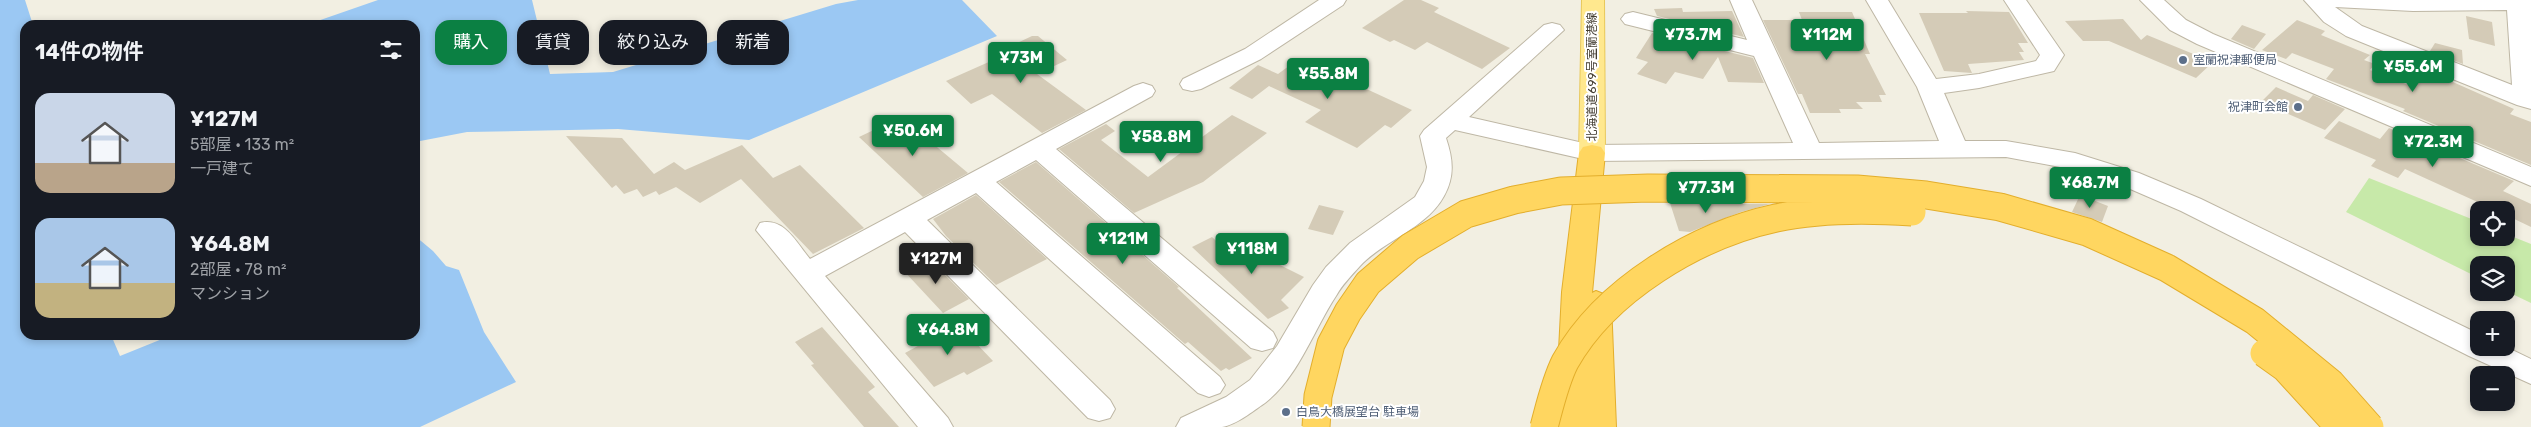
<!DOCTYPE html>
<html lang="ja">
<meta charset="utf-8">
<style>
:root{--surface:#171b24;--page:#20242c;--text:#f1f3f6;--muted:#9ea1a6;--accent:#0b8043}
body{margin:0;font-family:Rubik,"Noto Sans JP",sans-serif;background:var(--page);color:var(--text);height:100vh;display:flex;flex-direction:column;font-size:19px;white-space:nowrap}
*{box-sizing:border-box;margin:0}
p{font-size:16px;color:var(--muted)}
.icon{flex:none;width:28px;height:28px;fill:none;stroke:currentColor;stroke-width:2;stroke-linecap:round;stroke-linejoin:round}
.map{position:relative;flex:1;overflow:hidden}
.drawer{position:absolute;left:20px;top:20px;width:400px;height:320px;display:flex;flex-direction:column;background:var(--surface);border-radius:15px;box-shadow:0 2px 8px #0003}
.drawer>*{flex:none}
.guide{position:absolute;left:435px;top:20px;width:475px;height:45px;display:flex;gap:10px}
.tools{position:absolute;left:2470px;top:201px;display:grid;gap:10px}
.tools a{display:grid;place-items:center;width:45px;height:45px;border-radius:10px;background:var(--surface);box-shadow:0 2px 8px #0003;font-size:25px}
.price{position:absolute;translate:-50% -42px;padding:0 11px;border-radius:5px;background:var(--accent);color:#fff;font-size:16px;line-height:32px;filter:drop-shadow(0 1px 2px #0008)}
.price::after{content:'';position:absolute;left:50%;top:30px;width:15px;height:11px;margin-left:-8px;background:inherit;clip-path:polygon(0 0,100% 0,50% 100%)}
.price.on{background:#222;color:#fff}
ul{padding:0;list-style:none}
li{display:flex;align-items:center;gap:15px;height:125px;padding:0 15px}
li span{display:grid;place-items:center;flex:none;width:140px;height:100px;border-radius:15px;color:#555}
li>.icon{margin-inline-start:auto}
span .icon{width:60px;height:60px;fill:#fffc;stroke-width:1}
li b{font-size:21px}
h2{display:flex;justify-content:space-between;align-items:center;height:60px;padding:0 15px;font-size:21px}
.chip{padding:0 18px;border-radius:15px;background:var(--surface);box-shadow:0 2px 8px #0003;font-size:18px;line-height:45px}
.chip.on{background:var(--accent);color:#fff}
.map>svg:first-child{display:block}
.green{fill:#c7e9a9}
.water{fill:#9bc8f3}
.building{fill:#d4cbb7}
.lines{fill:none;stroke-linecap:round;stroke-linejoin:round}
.minor-casing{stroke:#beb7a5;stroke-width:2}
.major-casing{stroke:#e8c85b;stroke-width:2}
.highway-casing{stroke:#e3ae2c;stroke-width:2}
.minor{fill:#fff;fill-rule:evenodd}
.major{fill:#ffe88e;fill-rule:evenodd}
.highway{fill:#ffd660;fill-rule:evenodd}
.highway-bridge-casing{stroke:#e3ae2c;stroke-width:29;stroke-linecap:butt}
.highway-bridge{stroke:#ffd660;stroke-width:27}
.service-dot{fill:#5c6f8a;stroke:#fff;stroke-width:2}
.labels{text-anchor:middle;stroke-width:4;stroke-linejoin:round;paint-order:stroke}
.service-label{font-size:12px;fill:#4e5e75;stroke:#fff;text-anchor:start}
.street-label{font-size:12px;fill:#443e33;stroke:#fff}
</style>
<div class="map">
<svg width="2531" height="427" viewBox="0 0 2531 427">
<rect width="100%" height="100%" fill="#f2efe2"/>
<path class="green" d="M2369,178L2479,222V238H2506V234L2531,244V303L2506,291V265H2479V278L2346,212Z"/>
<path class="water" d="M0,0H25L33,25H25V335H111L120,356L172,335H415V236L433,251L446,266L459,270L484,332L516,382L420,427H0Z
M378,0H532L550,74L613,72L836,4L858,0H962L997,36L749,140L618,129L467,132L415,142V25H306Z"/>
<path class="building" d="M1404,0H1421L1439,8L1434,12L1510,48L1482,69L1427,42L1415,50L1394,40L1390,42L1362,28Z
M1682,8L1683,12L1732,11L1744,37L1657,16L1654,9Z
M1966,11L2009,12L2028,43H2018L2024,52H2019L2024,60L1968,64L1972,73L1944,71L1919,13H1968Z
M1799,12H1852L1870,54H1865L1886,95H1879L1882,102H1856L1863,109H1839L1841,113H1810L1802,94H1798L1763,20H1802Z
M2466,16L2492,22L2495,46L2469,39Z
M2123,19L2141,40L2147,35L2213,62L2196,78L2109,41H2083L2065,21Z
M2297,20L2325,31L2321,35L2370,55L2364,60L2375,64L2370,70L2411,86L2414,79L2419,81L2421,68L2514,109L2510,114L2531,122V165L2403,111L2405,109L2326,79L2334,69L2292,53L2286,59L2262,50Z
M2242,25L2266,34L2254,49L2231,39Z
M1652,33L1753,58L1764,83L1728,82L1718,57L1703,79L1675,72L1666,84L1637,74L1648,62L1636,58Z
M1032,36H1038L1067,60L1037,74L1086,110L1042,133L992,94L971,104L946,81L1009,53L1004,49Z
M2435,43L2462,50L2463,64L2430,51Z
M1297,60L1306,64L1308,62L1412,110L1391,128L1385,125L1357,148L1305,122L1321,110L1269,86L1252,99L1229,88L1258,65L1278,74Z
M2276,87L2308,101L2313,95L2345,109L2325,130L2261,102Z
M1232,115L1267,133L1203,182L1134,213L1059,149L1106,124L1115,131L1101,140L1148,177Z
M901,117L913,127L968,173L923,197L859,137Z
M2339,121L2380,139L2389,128L2514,181L2503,191L2531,204V227L2506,215V210H2495L2405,169L2398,178L2371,166L2376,160L2324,138Z
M566,136L622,138L654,174L674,162L685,170L742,145L773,178L800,165L864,228L813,254L741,179L700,203L676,187L659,195L656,191L643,197L637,189L624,194L616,185L612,188Z
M1036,162L1179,287L1177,288L1252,358L1229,370L1226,368L1221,371L1188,342L1185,344L999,182Z
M976,195L1047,259L996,285L946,236L933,219Z
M2080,195L2108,206L2102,222L2072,212Z
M1670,203L1770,204L1741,212L1690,232L1679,231Z
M1319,205L1344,211L1333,235L1308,229Z
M1212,237L1227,251L1236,243L1304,277L1281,300L1289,308L1268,319L1192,247Z
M928,258L969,299L943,313L903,270Z
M958,324L993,361L967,375L964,372L934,387L905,353Z
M822,327L875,387L868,392L899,427H864L811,365L814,364L795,342Z"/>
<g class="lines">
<g class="minor-casing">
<path id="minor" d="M1319,0H1346L1343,5L1261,59L1201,89L1192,91L1183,89L1180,84L1183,79L1245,49Z
M1730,0H1752L1819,143L1939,141L1917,87L1866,0H1888L1936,79L1979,74L2036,61L2040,55L2004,0H2026L2064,55L2054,71L1979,88L1944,93L1965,141H2006L2075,153L2139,173L2201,199L2479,334V348L2506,347L2531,359V384L2469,356L2181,211L2121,185L2071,169L2006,157L1592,161L1455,130L1446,138C1453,159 1455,176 1444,196C1426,229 1384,240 1360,266C1351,276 1342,285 1336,296C1313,331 1299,376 1265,403C1253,411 1236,425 1222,427C1207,427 1191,427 1176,427L1181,418L1226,397L1250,380L1277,346L1313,285L1326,267L1350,243L1415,197L1424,181L1427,167L1420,136L1424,130L1544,25L1552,23L1560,25L1564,30L1469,117L1592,145L1793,143L1754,56L1625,24L1621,19L1625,14L1633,12L1747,40Z
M2140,0H2164L2186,20L2213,34L2531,167V186L2197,44L2170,30Z
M2304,0H2531V109L2517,105L2346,36L2324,22ZM2335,7L2413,11L2507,10L2512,85L2362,26Z
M1143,83L1152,86L1155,91L1152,96L1056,149L1273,332L1277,340L1273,348L1262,351L1251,348L1036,160L996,182L1220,377L1225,385L1220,393L1209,397L1198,393L976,193L927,220L1110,400L1115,409L1110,418L1099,421L1088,418L905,232L825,276L948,418L953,427H918L756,230L760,223C784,217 796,242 810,259L1134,86Z"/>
</g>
<g class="major-casing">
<path id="major" d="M1582,0H1604L1605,153L1601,159L1592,161L1583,159L1579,153Z"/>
</g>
<g class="highway-casing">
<path id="highway" d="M1592,145L1601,147L1605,153L1592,293L1596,291L1606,295L1611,302L1616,427H1555L1562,292L1579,153L1583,147Z"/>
</g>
<use href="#minor" class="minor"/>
<use href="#major" class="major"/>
<use href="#highway" class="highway"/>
<g class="highway-bridge-casing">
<path id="highway-bridge" d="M2264,353L2285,368L2339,427
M1316,427L1318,396L1331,344L1348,312L1368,283L1410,247L1466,214L1514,200L1561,191L1648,188L1857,189L1926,195L2000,207L2087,232L2167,268L2255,321L2331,383L2370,427
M1544,427C1550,405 1555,382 1565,362C1605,290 1697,235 1776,218C1818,209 1869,209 1912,212"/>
</g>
<use href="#highway-bridge" class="highway-bridge"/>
</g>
<g class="service-dot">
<circle cx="2183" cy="60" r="5"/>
<circle cx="2298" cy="107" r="5"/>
<circle cx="1286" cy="412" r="5"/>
</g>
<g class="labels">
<g class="service-label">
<text x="2193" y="64">室蘭祝津郵便局</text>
<text x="2288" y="111" text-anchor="end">祝津町会館</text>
<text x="1296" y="416">白鳥大橋展望台 駐車場</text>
</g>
<g class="street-label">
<text transform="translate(1592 77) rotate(-90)" y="4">北海道道699号室蘭港線</text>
</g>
</g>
</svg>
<div class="tools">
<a><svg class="icon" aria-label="locate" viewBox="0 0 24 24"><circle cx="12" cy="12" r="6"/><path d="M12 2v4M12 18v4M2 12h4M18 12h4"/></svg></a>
<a><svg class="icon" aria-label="layers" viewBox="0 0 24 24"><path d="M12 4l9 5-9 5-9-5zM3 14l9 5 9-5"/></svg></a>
<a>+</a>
<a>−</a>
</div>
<b class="price" style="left:1693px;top:61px">¥73.7M</b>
<b class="price" style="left:1827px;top:61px">¥112M</b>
<b class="price" style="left:1021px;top:84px">¥73M</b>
<b class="price" style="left:2413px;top:93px">¥55.6M</b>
<b class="price" style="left:1328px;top:100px">¥55.8M</b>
<b class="price" style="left:913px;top:157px">¥50.6M</b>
<b class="price" style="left:1161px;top:163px">¥58.8M</b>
<b class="price" style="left:2433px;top:168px">¥72.3M</b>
<b class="price" style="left:2090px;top:209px">¥68.7M</b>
<b class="price" style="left:1706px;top:214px">¥77.3M</b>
<b class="price" style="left:1123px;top:265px">¥121M</b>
<b class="price" style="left:1252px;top:275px">¥118M</b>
<b class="price on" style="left:936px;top:285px">¥127M</b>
<b class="price" style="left:948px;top:356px">¥64.8M</b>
<div class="guide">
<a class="chip on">購入</a>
<a class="chip">賃貸</a>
<a class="chip">絞り込み</a>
<a class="chip">新着</a>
</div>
<section class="drawer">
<h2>14件の物件<svg class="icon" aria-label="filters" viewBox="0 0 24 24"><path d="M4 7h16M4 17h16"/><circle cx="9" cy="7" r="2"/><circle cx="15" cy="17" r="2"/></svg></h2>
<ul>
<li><span style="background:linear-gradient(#c9d6e8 70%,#b9a48a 0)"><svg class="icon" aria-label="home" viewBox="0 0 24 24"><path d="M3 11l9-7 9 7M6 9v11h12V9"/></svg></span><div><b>¥127M</b><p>5部屋 · 133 m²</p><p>一戸建て</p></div></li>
<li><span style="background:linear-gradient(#a9c7e8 65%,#c2b280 0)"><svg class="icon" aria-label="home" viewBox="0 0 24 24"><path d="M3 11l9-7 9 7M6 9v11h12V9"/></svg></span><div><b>¥64.8M</b><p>2部屋 · 78 m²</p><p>マンション</p></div></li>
</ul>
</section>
</div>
